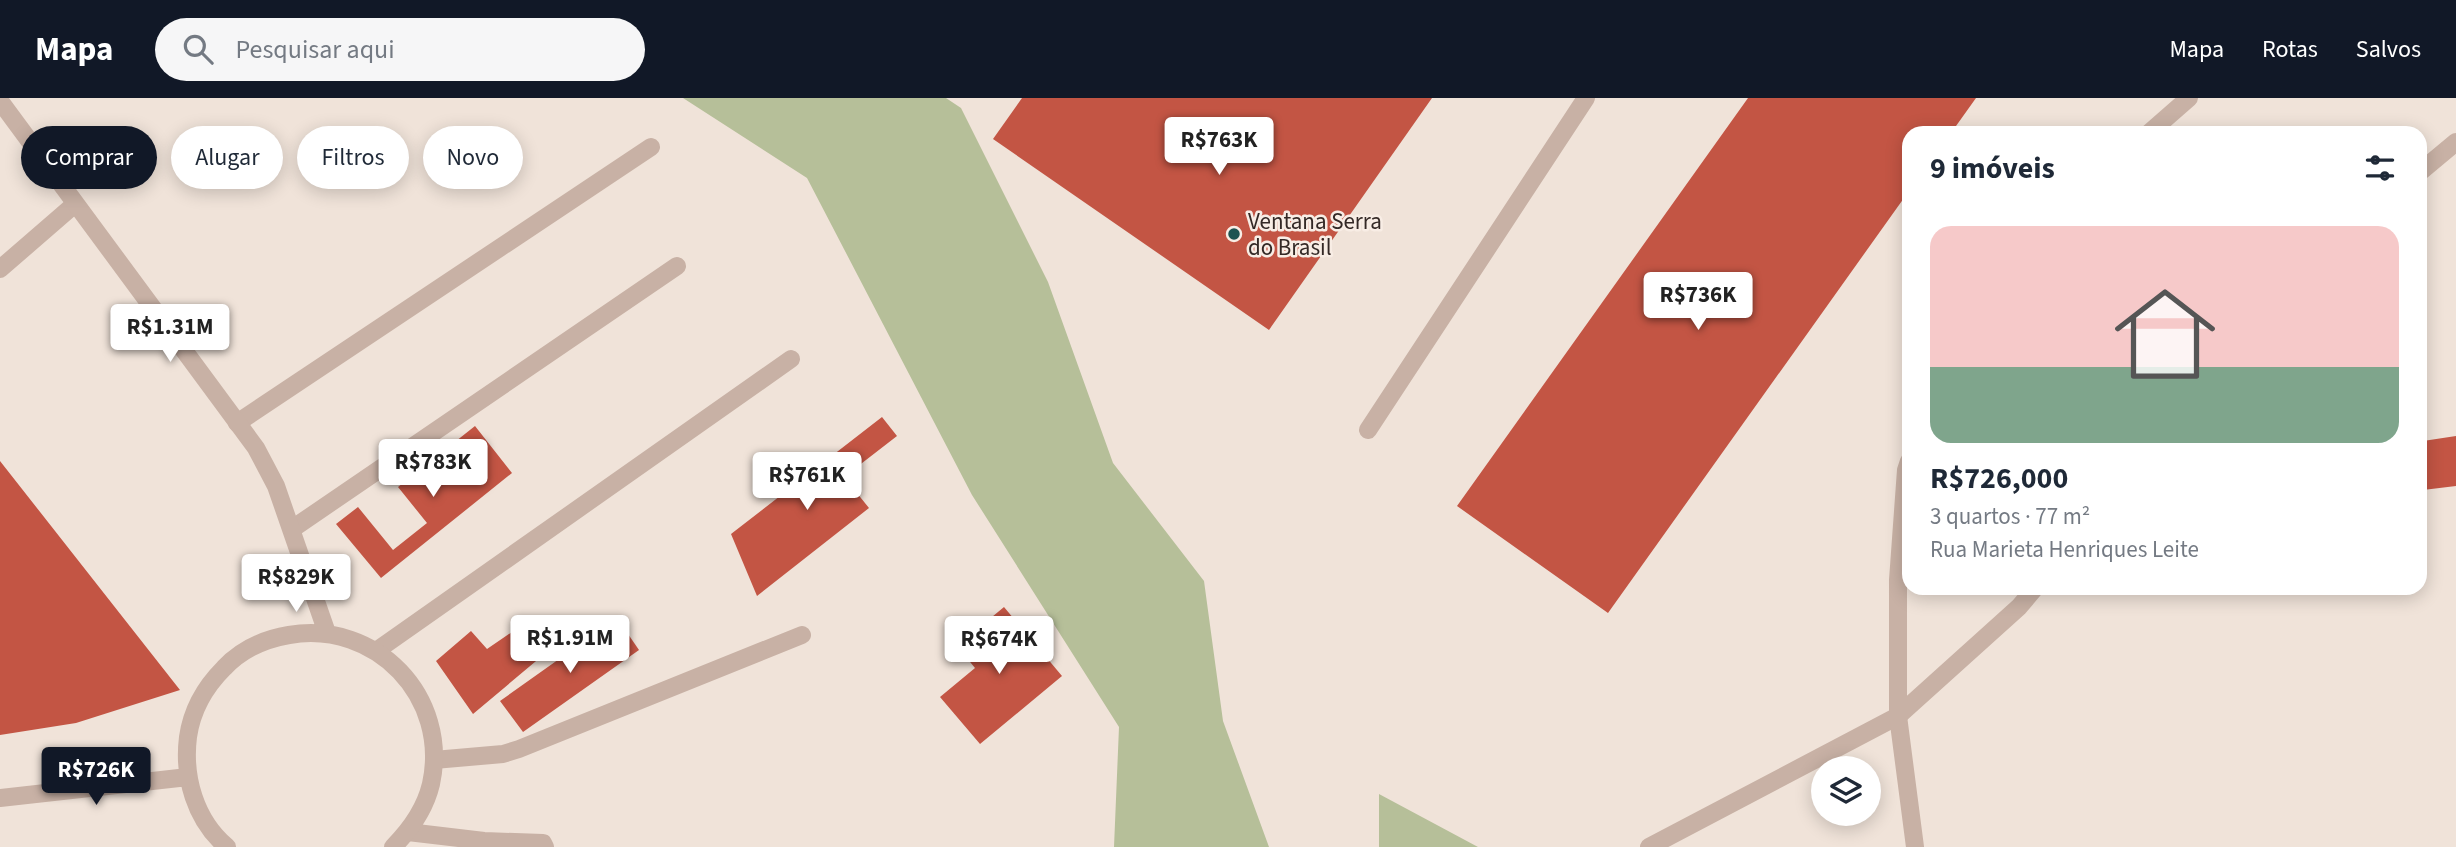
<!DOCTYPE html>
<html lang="pt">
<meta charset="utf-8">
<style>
:root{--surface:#fff;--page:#f6f6f7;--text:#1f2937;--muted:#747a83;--line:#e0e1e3;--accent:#111827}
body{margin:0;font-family:"Source Sans 3",sans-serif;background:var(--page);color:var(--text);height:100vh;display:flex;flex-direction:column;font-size:26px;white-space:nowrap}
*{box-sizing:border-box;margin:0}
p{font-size:23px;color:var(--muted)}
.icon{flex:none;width:38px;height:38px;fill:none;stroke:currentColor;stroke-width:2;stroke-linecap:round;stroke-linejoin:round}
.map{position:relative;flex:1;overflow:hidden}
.panel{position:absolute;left:1902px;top:28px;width:525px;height:469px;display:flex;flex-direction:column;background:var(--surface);border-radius:21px;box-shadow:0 4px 18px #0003}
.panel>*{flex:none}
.guide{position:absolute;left:21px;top:28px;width:665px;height:63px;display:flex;gap:14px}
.controls{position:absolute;left:1811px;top:658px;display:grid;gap:14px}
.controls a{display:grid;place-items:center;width:70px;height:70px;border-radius:50%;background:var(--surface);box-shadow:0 4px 18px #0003;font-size:35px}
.price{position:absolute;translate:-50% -60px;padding:0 16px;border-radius:7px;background:#fff;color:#222;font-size:23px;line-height:46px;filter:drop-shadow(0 2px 4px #0008)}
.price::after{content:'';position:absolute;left:50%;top:42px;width:21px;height:16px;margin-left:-10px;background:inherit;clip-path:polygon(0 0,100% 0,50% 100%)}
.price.on{background:var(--accent);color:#fff}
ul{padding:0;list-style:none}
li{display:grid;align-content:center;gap:14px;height:371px;padding:0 28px}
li+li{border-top:2px solid var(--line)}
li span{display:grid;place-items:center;height:217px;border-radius:21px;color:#555}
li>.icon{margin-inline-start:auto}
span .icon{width:126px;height:126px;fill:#fffc;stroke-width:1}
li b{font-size:30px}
h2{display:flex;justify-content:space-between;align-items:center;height:84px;padding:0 28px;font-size:30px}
.pill{padding:0 24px;border-radius:32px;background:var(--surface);box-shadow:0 4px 18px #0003;font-size:24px;line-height:63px}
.pill.on{background:var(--accent);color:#fff}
header{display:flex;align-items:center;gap:42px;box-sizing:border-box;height:98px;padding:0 35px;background:var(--accent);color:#fff}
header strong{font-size:33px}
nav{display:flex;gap:38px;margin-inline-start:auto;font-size:24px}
.search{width:490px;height:63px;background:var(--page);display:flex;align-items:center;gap:18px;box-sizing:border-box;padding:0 24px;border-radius:38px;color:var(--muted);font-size:26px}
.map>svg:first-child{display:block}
.green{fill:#b6bf99}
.building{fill:#c35544}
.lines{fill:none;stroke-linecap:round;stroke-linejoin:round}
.lane{stroke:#c8b1a5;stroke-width:18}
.street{stroke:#c8b1a5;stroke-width:18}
.poi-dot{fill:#1d5452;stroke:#f8ede5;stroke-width:2.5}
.labels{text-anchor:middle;stroke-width:5;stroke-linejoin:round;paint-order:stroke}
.poi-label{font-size:23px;fill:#342926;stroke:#f8ede5;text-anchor:start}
</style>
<header>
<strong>Mapa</strong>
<div class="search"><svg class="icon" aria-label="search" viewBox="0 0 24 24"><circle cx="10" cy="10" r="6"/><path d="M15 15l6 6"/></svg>Pesquisar aqui</div>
<nav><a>Mapa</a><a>Rotas</a><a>Salvos</a></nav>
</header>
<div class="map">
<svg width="2456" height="749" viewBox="0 0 2456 749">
<rect width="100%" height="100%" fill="#f0e3d9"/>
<path class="green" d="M683,0H946L961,10L1048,184L1113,365L1204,483L1223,623L1269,749H1114L1119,629L972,397L807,80Z
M1379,696L1478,749H1379Z"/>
<path class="building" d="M1022,0H1432L1269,232L993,41Z
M1748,0H1976L1951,35H1909V93L1608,515L1457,408Z
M882,319L897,338L844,379L869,410L757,498L731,436Z
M475,328L512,375L381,480L336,426L358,409L393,452L427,425L398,389Z
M2456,338V388L2423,392V343Z
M0,363L180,592L76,625L0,637Z
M1004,509L1062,578L980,646L940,599L975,570L957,548Z
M617,520L639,552L523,634L500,603Z
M525,525L548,553L473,616L436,563L471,533L487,551Z"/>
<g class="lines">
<path class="lane" d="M2420,74L2456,44
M0,171L75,106
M237,325L651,49
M1368,332L1586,0
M292,431L677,168
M376,553L791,261
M434,662L503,656L519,651L802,537
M408,734L484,743L543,745L545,749
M1649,749L1898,618L2019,509L2035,490"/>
<path class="street" d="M0,3L256,350L276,388L327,535
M2149,35L2189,0
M1909,363L1906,372L1898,482V618L1915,749
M0,700L188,679
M227,749C195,722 183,679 188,639C192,611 205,589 224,570C241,552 265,541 289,537C376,522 450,599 431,686C425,711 411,731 393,749"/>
</g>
<circle class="poi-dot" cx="1234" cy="136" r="7"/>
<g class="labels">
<g class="poi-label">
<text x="1248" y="131">Ventana Serra<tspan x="1248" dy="26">do Brasil</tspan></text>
</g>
</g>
</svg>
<div class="controls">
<a><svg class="icon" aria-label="layers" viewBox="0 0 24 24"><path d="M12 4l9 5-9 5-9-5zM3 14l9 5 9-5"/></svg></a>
</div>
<b class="price" style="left:1219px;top:79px">R$763K</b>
<b class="price" style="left:1698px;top:234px">R$736K</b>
<b class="price" style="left:170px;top:266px">R$1.31M</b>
<b class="price" style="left:433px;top:401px">R$783K</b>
<b class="price" style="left:807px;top:414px">R$761K</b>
<b class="price" style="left:296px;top:516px">R$829K</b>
<b class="price" style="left:570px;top:577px">R$1.91M</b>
<b class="price" style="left:999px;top:578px">R$674K</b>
<b class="price on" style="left:96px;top:709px">R$726K</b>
<div class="guide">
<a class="pill on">Comprar</a>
<a class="pill">Alugar</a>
<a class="pill">Filtros</a>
<a class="pill">Novo</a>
</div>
<section class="panel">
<h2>9 imóveis<svg class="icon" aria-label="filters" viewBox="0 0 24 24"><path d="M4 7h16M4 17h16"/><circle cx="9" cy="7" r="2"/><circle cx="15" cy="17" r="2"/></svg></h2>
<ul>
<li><span style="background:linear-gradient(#f6c9c9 65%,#7fa58c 0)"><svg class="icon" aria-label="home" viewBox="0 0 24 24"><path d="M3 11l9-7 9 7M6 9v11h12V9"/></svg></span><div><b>R$726,000</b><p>3 quartos · 77 m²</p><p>Rua Marieta Henriques Leite</p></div></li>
</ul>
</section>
</div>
